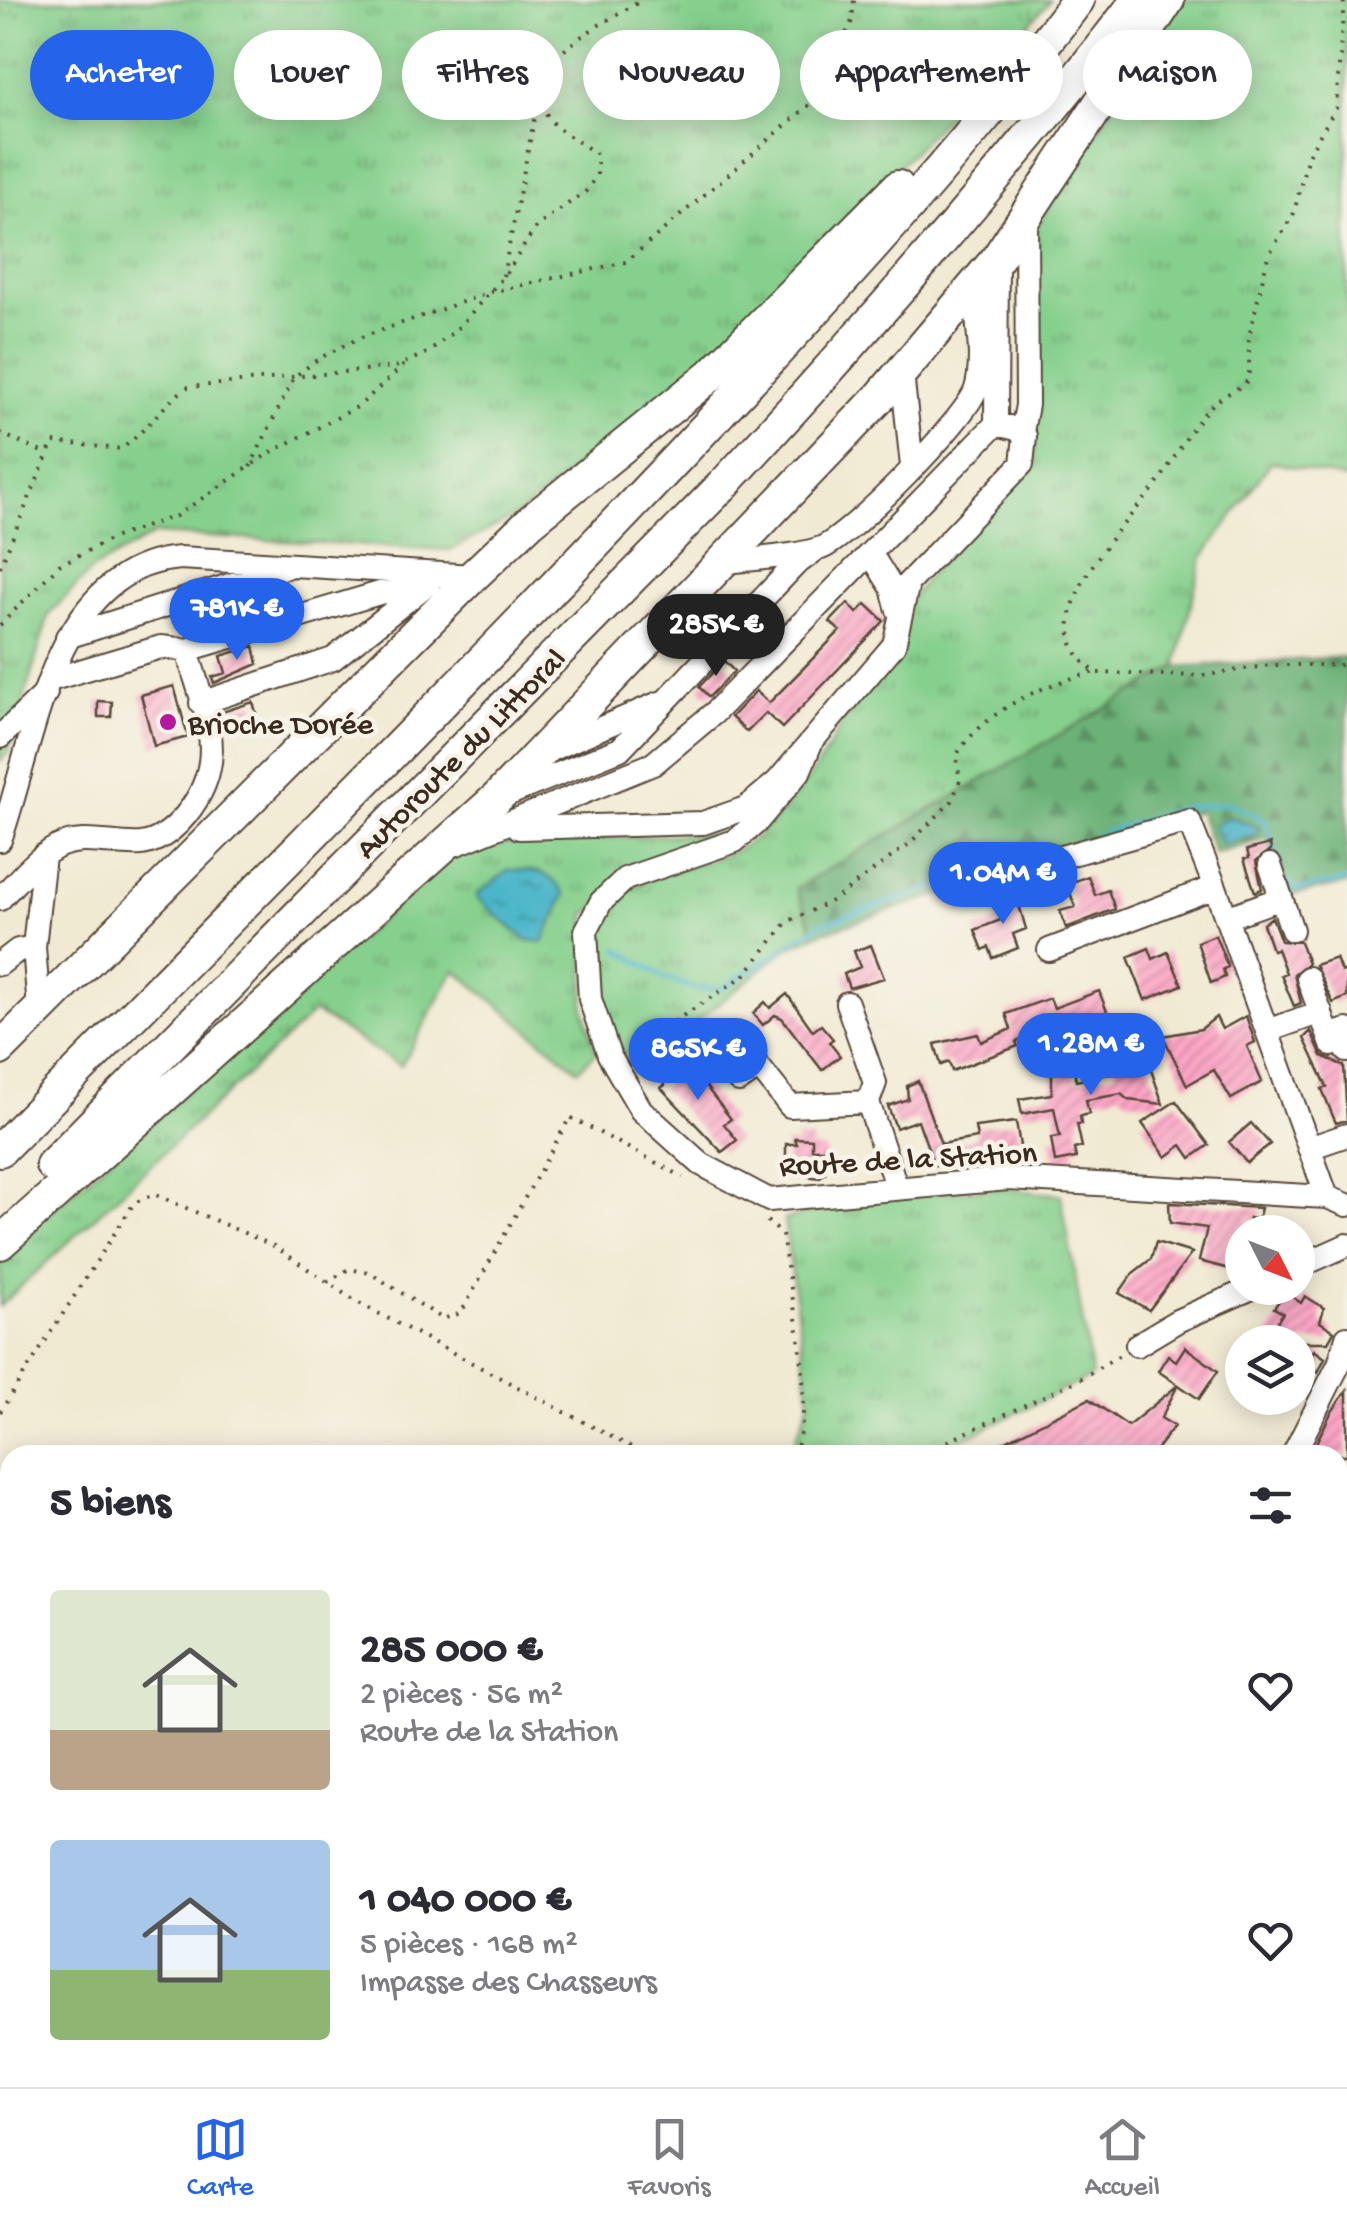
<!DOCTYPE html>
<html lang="fr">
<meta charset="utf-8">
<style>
:root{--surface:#fff;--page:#f7f7f7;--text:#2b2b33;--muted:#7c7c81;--line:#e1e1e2;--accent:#2563eb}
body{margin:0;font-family:"Gochi Hand",sans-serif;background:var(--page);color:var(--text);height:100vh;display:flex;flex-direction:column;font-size:38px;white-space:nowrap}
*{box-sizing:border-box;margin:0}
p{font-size:32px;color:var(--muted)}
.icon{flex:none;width:55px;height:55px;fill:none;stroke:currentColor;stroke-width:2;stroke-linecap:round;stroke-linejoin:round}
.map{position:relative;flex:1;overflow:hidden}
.drawer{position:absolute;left:0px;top:1445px;width:1348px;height:642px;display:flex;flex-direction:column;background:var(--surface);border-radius:30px 30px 0 0;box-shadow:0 5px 25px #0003}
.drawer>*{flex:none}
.top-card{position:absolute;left:30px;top:30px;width:1288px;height:90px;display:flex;gap:20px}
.needle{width:65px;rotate:132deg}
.buttons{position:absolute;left:1225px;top:1215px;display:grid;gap:20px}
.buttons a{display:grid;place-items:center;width:90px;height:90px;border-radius:50%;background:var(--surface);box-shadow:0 5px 25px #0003;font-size:50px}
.price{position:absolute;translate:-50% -85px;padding:0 22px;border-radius:35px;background:var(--accent);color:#fff;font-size:32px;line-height:65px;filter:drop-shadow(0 2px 5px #0008)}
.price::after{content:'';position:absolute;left:50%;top:60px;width:30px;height:22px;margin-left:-15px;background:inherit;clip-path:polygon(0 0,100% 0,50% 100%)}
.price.on{background:#222;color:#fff}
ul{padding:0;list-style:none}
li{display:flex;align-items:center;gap:30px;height:250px;padding:0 50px}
li span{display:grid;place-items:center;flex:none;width:280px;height:200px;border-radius:10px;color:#555}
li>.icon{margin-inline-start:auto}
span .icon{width:120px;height:120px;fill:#fffc;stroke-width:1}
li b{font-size:42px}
h2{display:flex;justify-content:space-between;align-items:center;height:120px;padding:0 50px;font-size:42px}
.tag{padding:0 35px;border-radius:45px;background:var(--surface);box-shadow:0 5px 25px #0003;font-size:35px;line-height:90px}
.tag.on{background:var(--accent);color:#fff}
.menu{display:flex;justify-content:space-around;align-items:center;height:140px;border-top:2px solid var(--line);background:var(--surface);font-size:28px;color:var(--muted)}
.menu a{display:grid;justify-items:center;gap:5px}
.menu .on{color:var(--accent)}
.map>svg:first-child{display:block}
.grass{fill:url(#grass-tufts);stroke:#607d56;stroke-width:2.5}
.forest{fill:url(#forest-firs);stroke:#546e4b;stroke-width:2.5}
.water{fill:url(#water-ripples);stroke:#437074;stroke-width:2.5}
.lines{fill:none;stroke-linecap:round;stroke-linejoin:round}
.stream{stroke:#4bb6c9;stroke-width:5}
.building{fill:url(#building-hatch)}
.minor-casing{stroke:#564739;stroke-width:26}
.highway-casing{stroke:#564739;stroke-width:36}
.path{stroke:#564739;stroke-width:4;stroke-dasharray:2.5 8;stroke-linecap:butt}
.minor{stroke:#fff;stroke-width:22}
.highway{stroke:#fff;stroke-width:32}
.poi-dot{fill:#b5179e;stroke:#f7f3e8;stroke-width:4}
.labels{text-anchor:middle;stroke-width:9;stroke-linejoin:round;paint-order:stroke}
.poi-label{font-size:32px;fill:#3b2a1e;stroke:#f7f3e8;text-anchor:start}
.street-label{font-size:32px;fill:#3b2a1e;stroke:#f7f3e8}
</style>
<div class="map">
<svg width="1347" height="2087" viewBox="0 0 1347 2087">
<defs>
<pattern id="grass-tufts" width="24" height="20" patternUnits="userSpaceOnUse" patternTransform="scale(2.5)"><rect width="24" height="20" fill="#86d08d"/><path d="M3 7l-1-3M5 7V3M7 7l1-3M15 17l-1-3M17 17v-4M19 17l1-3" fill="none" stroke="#6fa973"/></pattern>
<pattern id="forest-firs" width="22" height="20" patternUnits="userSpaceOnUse" patternTransform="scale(2.5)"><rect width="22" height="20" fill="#6cb278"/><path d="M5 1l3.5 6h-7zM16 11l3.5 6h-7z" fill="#5a9162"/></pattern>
<pattern id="water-ripples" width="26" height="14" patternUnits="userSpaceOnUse" patternTransform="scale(2.5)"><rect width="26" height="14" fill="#4bb6c9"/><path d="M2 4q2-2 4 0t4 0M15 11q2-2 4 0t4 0" fill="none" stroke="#4094a3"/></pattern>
<pattern id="building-hatch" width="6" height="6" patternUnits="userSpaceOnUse" patternTransform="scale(2.5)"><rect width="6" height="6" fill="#fda6c6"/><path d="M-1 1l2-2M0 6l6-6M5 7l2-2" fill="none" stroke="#ce87a0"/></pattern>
</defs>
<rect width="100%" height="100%" fill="#f7f3e8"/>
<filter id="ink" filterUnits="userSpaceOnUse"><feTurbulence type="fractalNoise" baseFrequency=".01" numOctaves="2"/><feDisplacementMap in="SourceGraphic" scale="20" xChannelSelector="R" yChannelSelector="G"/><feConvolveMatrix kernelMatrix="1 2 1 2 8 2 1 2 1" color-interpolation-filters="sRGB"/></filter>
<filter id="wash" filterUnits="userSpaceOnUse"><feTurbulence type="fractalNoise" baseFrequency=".0048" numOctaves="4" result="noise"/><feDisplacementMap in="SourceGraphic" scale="40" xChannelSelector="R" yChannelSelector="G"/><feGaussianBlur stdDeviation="2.25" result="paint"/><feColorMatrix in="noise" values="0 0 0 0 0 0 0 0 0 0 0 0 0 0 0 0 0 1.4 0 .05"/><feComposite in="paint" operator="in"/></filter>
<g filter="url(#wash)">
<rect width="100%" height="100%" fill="#f1ead3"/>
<path class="grass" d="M0,0H1050L980,81L736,337L516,516L450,550L155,534L93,569L49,614L8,753L0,761Z
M1180,0H1347V479L1271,462L1202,559L1176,667L797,888L815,935L788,948L632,1073C610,1026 584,976 599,921C613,871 712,870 748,843C830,782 860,672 916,592C949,546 996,506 1035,465L1037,225Z
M731,832L586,914L584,1009L596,1053L578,1070L455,970L401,1066L314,1012L0,1306V1256L441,866L473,845Z
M997,1188L1061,1195L1092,1376L930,1455H790L810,1401L784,1220L847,1201Z
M65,2078H140L130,2087H56Z"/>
<path class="forest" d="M1347,657V884L1283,896L1269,838L1214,854L1199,811L815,935L796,888L1176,667Z
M1338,1869L1347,1871V1913L1338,1910Z"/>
<path class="water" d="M1231,817L1260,828L1258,833L1222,845L1213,825Z
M509,870C537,870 549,870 565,895L543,942L526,940L478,899L477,894Z"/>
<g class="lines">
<path class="stream" d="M1098,835L1185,807L1231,804L1265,820L1279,862
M1286,882L1296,890L1347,881
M618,949L665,978L696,989L723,988L821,924L1045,852"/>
</g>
<g id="blocks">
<path class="building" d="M848,603L857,613L866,604L884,621L782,728L766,713L747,732L731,717L756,691L769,703L840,631L830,622Z
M254,646L258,664L214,683L212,677L226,673L221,656Z
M724,661L734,671L709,697L699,687Z
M174,686L188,737L154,746L141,695Z
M98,701L112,702L111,717H98Z
M253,702L257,716L225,725L222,712Z
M1270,844L1271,850L1256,861L1262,889L1255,892L1244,859L1249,858L1247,850Z
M1088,876L1095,895L1108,890L1115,909L1066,928L1060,911L1075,907L1067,884Z
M1015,891L1026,929L1013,934L1018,948L993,958L989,947L983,950L975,930L1003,919L996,899Z
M1272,917L1281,941L1300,942L1308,963L1294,974L1301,1003L1294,1006L1281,975L1286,973L1277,949L1272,950L1263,924Z
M1215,935L1228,967L1223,969L1225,977L1211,983L1197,942Z
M871,945L884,978L849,988L844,974L860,967L854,951Z
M1149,948L1153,959L1168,952L1182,985L1145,1000L1128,957Z
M1336,958L1341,972L1347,970V997L1333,1003L1315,965Z
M1099,991L1108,1014L1078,1025L1076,1020L1016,1042L1018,1046L952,1071L949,1062L941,1065L935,1044L978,1034L981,1042L1011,1029L1006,1014L1050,998L1054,1008Z
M787,994L813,1031L821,1025L833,1039L829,1042L840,1056L822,1070L782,1018L775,1015L763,1025L753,1013L765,1002L770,1008Z
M1246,1016L1255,1042L1247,1046L1262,1082L1231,1099L1214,1070L1187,1085L1163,1036L1201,1029L1216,1017L1222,1029Z
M1311,1031L1322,1056L1344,1066L1347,1120L1336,1123L1332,1114L1322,1089L1327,1087L1304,1038Z
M1145,1053L1163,1104L1128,1100L1121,1094L1086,1100L1089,1114L1080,1116L1081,1124H1077L1082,1147L1074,1149L1076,1158L1055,1162L1051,1138L1060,1137L1054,1108L1022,1114L1019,1099L1052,1094V1073L1074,1069L1076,1081L1117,1072L1113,1057Z
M683,1057L731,1119L724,1124L737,1140L722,1152L661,1088L665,1085L659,1076Z
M918,1081L941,1144L977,1138L975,1127L1016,1122L1021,1152L934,1165L918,1120L896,1128L888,1106L908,1099L907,1086Z
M1176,1101L1209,1145L1191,1158L1182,1145L1166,1157L1142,1123Z
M1251,1123L1270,1144L1247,1163L1229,1142Z
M795,1138L812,1139V1149H825V1173L819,1178L786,1173V1144H797Z
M1169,1203L1261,1208L1258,1220L1249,1218L1246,1232L1242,1231L1237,1271L1199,1261L1207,1228L1170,1223Z
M1156,1242L1192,1253L1149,1310L1119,1293L1133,1273L1151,1259Z
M1285,1292L1301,1303L1305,1296L1324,1308L1320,1322L1334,1331L1328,1342H1264L1283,1313L1274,1308Z
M1185,1347L1218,1371L1199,1399L1158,1371L1168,1355L1176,1361Z
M1314,1350L1325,1358L1318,1372L1305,1363Z
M1178,1385L1161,1418L1174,1426L1152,1455H978L1089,1399L1128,1426Z
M1347,1390V1455H1310L1331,1413Z"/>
</g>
</g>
<g filter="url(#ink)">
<use href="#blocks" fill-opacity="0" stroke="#564739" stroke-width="2.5"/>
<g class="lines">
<g class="minor-casing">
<path id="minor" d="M902,373L912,466
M1022,432L1027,405L1026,217
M871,554L892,588L898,610
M721,563C753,558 791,558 821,548C850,537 967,418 976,389C985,359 976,319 974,289
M67,637L286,567
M53,679L161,647L187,650L427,579
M201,703L333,659L429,583
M0,737L46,693
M811,743L799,772L757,822L735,841L625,879L601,902L586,931L590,999L609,1055L641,1110L701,1164L769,1200L1008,1179L1327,1197L1347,1205
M550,750L659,703
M504,796L620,749L795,565L814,551
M519,828L703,823L746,808L777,782L894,645L908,583L1022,464L1025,436L1017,429L996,424
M0,840C35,743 51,568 180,558L473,576
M457,844L653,764L714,713L996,424L997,259
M1047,861L1189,821L1215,887
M1270,865L1292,930
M0,899C17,881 35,859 57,847C83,834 113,846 141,844C158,842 174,829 185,816C232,759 204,712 187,650
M1226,918L1281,898
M1049,950L1215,887L1327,1197
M0,964L18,950L34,947
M1308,978L1332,1045
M847,1003L875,1083L868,1102
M39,1010L34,947L44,855
M1347,1030L1340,1032L1347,1051
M1267,1031L1321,1012
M739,1081L759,1067L790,1106L868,1102L896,1186
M1309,1148L1347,1135
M1298,1267L1347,1245
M1137,1345L1177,1321L1252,1288
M1293,1455L1339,1364L1347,1337
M1338,1515L1347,1518"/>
</g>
<g class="highway-casing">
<path id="highway" d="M0,1049L473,576L531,521L711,375L898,187
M0,1150C221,926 444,704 660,476C806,322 950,168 1078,0
M52,1165L724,484C869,328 1008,168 1138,0
M0,1243L496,799L881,396L997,259L1168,0"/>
</g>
<path class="path" d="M503,276L539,95
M0,433L46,454
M250,467L294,377L318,359L359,338L491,292L626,262L815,100L852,21L854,0
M0,567L53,442L121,449C147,431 162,404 188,387L395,367L429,352L456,330L506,274L536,227L586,191L597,175V154C583,144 555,130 547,115C519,59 604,24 642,0
M0,625L59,565L113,538L176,516L268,454L359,406L404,365
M1098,673L1201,676L1270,665H1347
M630,1050L744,976L787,922L834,900L909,844L952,801L960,780L956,756C984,710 1045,683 1096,672C1025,627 1116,533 1150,493C1173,465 1186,431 1212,405C1223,394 1238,391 1249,379V337L1268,256L1294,213L1308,155L1336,108L1344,0
M767,1221L782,1234C790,1296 818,1397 794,1455
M327,1282L349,1269L370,1273L443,1319L461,1313L570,1117L683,1177
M0,1412L134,1203L154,1194L274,1246L355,1301L646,1455
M919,1455L1080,1379L1120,1355
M0,1685L10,1689
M987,2078H1006
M86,2087L96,2078
M824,2087L828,2078
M1047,2087L1049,2082"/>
<use href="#minor" class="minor"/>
<use href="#highway" class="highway"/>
</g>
</g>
<circle class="poi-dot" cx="168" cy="722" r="10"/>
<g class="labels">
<g class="poi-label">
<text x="188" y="733">Brioche Dorée</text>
</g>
<g class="street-label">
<text transform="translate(459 752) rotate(-45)" y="11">Autoroute du Littoral</text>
<text transform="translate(908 1157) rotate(-3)" y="11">Route de la Station</text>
</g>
</g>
</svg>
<div class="buttons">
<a><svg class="needle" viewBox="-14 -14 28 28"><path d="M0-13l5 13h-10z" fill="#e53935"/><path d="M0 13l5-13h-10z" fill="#7c7c81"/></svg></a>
<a><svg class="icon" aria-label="layers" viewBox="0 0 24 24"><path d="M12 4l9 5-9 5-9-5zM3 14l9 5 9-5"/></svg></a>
</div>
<b class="price" style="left:237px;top:663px">781K €</b>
<b class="price on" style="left:716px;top:679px">285K €</b>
<b class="price" style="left:1003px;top:927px">1.04M €</b>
<b class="price" style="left:1091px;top:1098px">1.28M €</b>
<b class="price" style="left:698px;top:1103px">865K €</b>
<div class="top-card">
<a class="tag on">Acheter</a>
<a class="tag">Louer</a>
<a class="tag">Filtres</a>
<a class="tag">Nouveau</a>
<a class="tag">Appartement</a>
<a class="tag">Maison</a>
</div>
<section class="drawer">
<h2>5 biens<svg class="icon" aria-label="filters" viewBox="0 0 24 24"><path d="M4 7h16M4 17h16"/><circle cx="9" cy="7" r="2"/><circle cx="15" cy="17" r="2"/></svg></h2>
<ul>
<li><span style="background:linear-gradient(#dfe7d0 70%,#b9a48a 0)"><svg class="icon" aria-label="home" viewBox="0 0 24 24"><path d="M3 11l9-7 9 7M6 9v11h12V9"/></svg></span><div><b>285 000 €</b><p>2 pièces · 56 m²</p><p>Route de la Station</p></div><svg class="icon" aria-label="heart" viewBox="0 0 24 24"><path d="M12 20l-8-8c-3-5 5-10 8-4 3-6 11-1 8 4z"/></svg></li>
<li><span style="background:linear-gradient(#a9c7e8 65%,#8fb573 0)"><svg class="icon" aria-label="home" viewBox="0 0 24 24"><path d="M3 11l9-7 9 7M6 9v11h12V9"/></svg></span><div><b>1 040 000 €</b><p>5 pièces · 168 m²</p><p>Impasse des Chasseurs</p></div><svg class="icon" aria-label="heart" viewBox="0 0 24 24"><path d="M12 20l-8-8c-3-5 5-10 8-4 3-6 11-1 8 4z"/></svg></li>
</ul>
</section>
</div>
<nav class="menu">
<a class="on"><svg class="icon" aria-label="map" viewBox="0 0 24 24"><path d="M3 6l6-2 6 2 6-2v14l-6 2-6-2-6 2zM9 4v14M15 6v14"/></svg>Carte</a>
<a><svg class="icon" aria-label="saved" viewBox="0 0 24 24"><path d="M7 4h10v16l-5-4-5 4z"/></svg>Favoris</a>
<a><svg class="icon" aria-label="home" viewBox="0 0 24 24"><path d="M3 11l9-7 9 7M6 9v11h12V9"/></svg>Accueil</a>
</nav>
